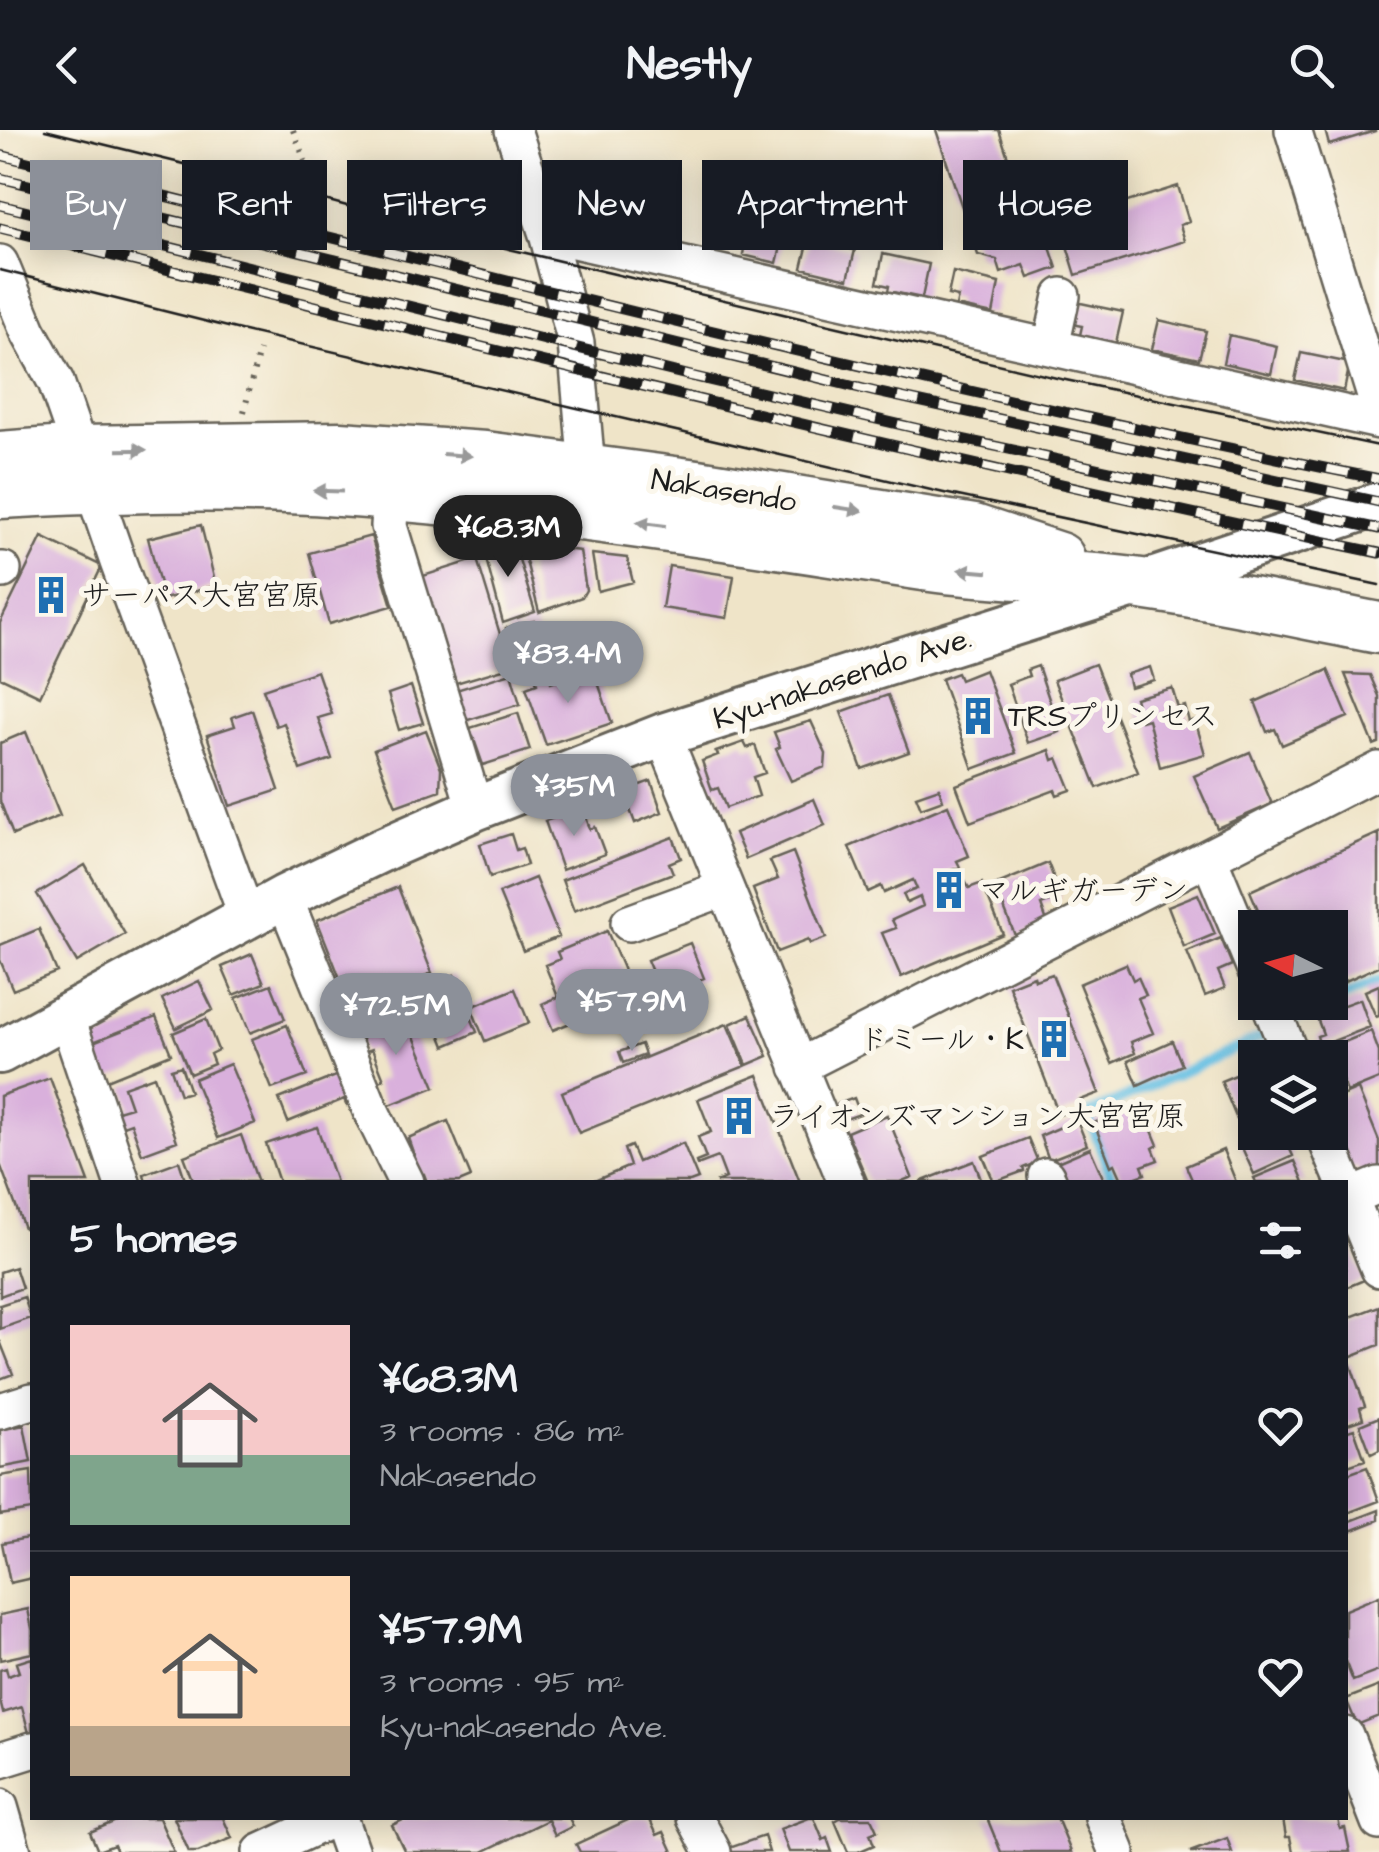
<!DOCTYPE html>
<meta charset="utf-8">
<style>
:root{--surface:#171b24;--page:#20242c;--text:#f1f3f6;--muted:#9ea1a6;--line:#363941;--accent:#8c9099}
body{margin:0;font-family:"Architects Daughter","Klee One",sans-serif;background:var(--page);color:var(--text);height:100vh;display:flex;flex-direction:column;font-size:38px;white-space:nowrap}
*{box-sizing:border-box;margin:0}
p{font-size:32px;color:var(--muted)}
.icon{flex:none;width:55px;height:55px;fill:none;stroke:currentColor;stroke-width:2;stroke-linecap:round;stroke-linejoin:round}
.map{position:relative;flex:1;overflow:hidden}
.panel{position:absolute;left:30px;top:1050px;width:1318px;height:640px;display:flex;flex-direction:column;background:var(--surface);border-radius:0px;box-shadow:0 5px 25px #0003}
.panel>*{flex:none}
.guide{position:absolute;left:30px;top:30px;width:1320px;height:90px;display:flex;gap:20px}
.needle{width:65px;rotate:275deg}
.buttons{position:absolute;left:1238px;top:780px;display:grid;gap:20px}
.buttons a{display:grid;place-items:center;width:110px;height:110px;border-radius:0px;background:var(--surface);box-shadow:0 5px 25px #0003;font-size:50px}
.price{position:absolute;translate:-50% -85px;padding:0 22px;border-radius:35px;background:var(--accent);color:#fff;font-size:32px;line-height:65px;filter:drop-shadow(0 2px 5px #0008)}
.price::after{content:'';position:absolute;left:50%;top:60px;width:30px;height:22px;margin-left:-15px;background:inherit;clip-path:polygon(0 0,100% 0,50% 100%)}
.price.current{background:#222;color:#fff}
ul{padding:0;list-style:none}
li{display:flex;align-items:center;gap:30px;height:250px;padding:0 40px}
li+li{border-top:2px solid var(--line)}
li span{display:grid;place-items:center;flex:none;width:280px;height:200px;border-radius:0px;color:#555}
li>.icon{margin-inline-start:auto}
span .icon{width:120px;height:120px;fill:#fffc;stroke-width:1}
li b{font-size:42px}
h2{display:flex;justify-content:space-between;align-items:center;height:120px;padding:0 40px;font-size:42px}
.pill{padding:0 35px;border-radius:0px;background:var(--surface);box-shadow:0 5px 25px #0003;font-size:35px;line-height:90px}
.pill.current{background:var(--accent);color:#fff}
header{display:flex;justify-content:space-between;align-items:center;height:130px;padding:0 40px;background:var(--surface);font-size:45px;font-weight:700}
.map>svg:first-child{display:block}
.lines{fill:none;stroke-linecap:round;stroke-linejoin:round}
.stream{stroke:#66c0e3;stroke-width:10}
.building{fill:#d9b0dc}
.minor-casing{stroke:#666258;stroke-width:40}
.major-casing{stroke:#666258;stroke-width:48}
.highway-casing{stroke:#666258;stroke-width:55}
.path{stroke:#666258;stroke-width:6;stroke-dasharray:2.5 8;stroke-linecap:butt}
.minor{stroke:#fff;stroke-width:35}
.major{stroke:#fff;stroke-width:42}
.highway{stroke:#fff;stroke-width:50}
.tram{stroke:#1c1c1c;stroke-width:2.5}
.rail-casing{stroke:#1c1c1c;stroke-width:11}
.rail{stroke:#fbf7ec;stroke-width:8;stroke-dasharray:22;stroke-linecap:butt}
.oneway{fill:#999}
.labels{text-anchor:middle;stroke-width:10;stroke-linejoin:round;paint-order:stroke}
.street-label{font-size:30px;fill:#1c1c1c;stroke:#fbf7ec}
.poi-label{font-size:30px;fill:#1c1c1c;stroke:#fbf7ec;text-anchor:start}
</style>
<header><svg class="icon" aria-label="back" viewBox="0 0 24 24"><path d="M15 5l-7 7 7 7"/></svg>Nestly<svg class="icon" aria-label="search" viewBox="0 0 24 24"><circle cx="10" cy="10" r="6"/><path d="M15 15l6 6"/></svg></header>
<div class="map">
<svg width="1379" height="1722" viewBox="0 0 1379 1722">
<rect width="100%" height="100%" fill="#fbf7ec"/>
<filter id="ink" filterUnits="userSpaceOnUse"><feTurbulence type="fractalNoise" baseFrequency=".01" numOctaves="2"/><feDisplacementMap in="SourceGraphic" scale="20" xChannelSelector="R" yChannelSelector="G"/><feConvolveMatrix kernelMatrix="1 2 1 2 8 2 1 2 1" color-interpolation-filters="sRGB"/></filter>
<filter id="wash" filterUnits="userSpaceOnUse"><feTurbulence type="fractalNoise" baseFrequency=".0048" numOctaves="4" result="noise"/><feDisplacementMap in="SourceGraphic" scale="40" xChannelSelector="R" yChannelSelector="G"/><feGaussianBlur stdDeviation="2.25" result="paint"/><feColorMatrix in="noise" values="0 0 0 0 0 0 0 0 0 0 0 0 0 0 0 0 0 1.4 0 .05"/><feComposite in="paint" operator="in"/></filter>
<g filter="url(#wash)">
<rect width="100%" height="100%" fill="#efe4c8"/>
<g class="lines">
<path class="stream" d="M1289,891L1379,851
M1113,1052L1088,984L1266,905"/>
</g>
<g id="blocks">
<path class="building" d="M936,0H999L1032,100L1043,96L1057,138L1029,148L1024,135L1001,143L997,130L978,125Z
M1325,0H1375V1L1329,15Z
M1178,56L1189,92L1180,95L1185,111L1076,145L1060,93Z
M736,92L784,104L777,133L743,125L744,118L730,115Z
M809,109L855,120L848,149L802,138Z
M883,124L929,134L922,168L888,161L889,156L877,153Z
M953,142L999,153L993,184L956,176L958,167L948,165Z
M1076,172L1123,182L1116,213L1080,205L1082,196L1071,194Z
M1159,190L1206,201L1199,229L1152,219Z
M1229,205L1277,216L1271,244L1223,233Z
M1301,223L1350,233L1344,261L1295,250Z
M201,395L216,456L164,469L148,408Z
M371,406L392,476L329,494L309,423Z
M42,407L102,436L40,566L0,547V493Z
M481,410L514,413L535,482L503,493Z
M546,417L580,421L586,460L582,467L539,482L523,419L546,422Z
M592,424L627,428L633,452L598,461Z
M477,429L510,537L456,553L423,446Z
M669,436L734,446L727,488L662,478Z
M534,491L541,517L527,521L519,495Z
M516,495L524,523L514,526L506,498Z
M1095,534L1138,642L1097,658L1054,550Z
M1038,536L1060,602L1028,613L1008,554L1029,546L1027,540Z
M1150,537L1154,550L1130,557L1127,544Z
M593,538L612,593L546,615L526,558L537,554L535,546L547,541L551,553Z
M985,540L1016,623L973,639L941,549L957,543L960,550Z
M1328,540L1348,587L1282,615L1275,599L1267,602L1255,572Z
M317,541L332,584L318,588L332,629L300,640L284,593L276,596L263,559Z
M511,543L520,574L465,591L456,560Z
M1345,544L1370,545L1379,566V613L1374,615Z
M411,556L423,593L399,600L388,564Z
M1172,558L1178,578L1185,576L1189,592L1195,590L1205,624L1160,637L1148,589L1141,591L1135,568Z
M888,565L909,622L862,639L841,582Z
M252,580L279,660L230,676L207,605L235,596L232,587Z
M518,583L530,620L483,635L470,598Z
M811,591L826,624L825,637L791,651L776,619L780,617L774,602Z
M426,600L441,639L440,660L396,676L374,620Z
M26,602L60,686L13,705L0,671V613Z
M744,612L747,618L755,615L765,643L753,647L759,666L726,678L718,658L712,660L702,631L718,625L716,622Z
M1050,620L1053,630L1058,628L1071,660L1057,665L1055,660L970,692L956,655Z
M1250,622L1272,674L1217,698L1194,646Z
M651,651L662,682L635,693L623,661Z
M939,658L943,670L921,678L916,666Z
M814,669L825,695L746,729L735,703Z
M948,675L969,726L957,731L960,737L947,742L953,756L965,751L969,758L982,753L1003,804L901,847L882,803L896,798L892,790L923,776L920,767L907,773L903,764L917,759L913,750L884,763L881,756L868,762L849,717Z
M583,678L590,699L595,697L605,724L562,740L545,691Z
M1379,703V836L1330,858V798H1266L1250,761Z
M511,704L516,720L522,718L527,735L490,747L480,714Z
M673,707L681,728L669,733L673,743L574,781L562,750Z
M793,722L826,808L810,814L808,810L777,822L753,759L778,749L770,731Z
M1048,733L1061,767L1041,775L1048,794L1016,808L995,755Z
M85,735L125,804L77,832L37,764Z
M535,748L559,807L523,821L499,763Z
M398,757L432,843L351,876L317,790Z
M1198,764L1215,804L1184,817L1168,776Z
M39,799L57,842L13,860L0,830V815Z
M607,801L631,857L616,864L621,875L600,884L599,881L553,900L542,874L558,867L545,835L560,829L557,822Z
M1221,808L1232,835L1218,841L1225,858L1205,866L1187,822Z
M690,813L704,848L666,863L662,853L658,856L647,830Z
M252,824L264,853L234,865L222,837Z
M1126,834L1133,850L1138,847L1146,865L1138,868L1153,903L1131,912L1135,923L1112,933L1079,854Z
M1052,844L1099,963L1078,971L1080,977L1059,985L1009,856L1034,846L1035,850Z
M454,845L477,902L445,916L428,873L422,876L416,861Z
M199,851L213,880L176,898L162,869Z
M271,854L285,889L250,903L236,868Z
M1379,855V886L1376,887L1365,861Z
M515,859L529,893L485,911L471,877Z
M1360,869L1370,897L1320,916L1317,906L1323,904L1316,885Z
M403,880L435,957L385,977L375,953L384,949L372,919L364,922L355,899Z
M750,885L768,926L747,935L730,894Z
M156,887L171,924L107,950L93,912Z
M206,889L218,920L210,924L214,934L190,944L173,903Z
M727,894L745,936L579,1003L562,962Z
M287,895L307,946L272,959L252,909Z
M1371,901L1379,922V949L1347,962L1341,947L1335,950L1330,938V934L1335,932L1330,918Z
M1172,911L1182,935L1138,955L1128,931Z
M641,914L645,925L623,933L619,922Z
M230,934L255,993L218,1008L194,949Z
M181,936L190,962L180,965L171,939Z
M1255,937V997L1242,1002L1221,951Z
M341,939L355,973L347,976L344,969L288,992L279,969L336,946L334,942Z
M758,945L800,1052H716L726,1048L718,1027L697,1035L696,1032L706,1028L698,1007L711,1002L698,969Z
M154,946L177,1011L142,1024L131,993L123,996L117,981L131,977L124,957Z
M50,948L89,1052H32V1095L24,1098L0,1034V966Z
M1358,959L1379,1011V1039L1361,1046L1357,1037L1350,1039L1330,989V971Z
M854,968L860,984L843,990L838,974Z
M1141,974L1158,1015L1153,1018L1158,1030L1142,1036L1145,1044L1123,1052L1115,1034L1111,1036L1094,993Z
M887,985L912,1047L900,1052H868L847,1002Z
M1077,990L1087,1015L1049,1030L1040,1006Z
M448,991L471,1047L459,1052H427L424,1044L421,1045L408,1008Z
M317,997L336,1052H279L266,1014Z
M1254,1002H1282L1293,1026L1254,1044L1238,1009Z
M241,1005L258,1052H194L184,1026Z
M1028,1008L1038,1032L1023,1038L1024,1041L994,1052L983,1026Z
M683,1013L698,1049L690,1052H592L630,1036L624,1019L631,1016L638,1032Z
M1090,1018L1104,1050L1098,1052H1064L1055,1033Z
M1223,1020L1236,1052H1193L1186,1036Z
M179,1031L186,1052H146L144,1044Z
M974,1031L982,1052H920Z
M1295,1031L1304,1052H1256L1254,1048Z
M1345,1103L1364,1150L1345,1158Z
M15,1137L22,1158L0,1166V1142Z
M24,1167L31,1188L0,1199V1175Z
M1379,1176V1215L1349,1227L1345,1216V1189Z
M0,1211L13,1244L0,1249Z
M1350,1233L1365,1276L1360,1278L1363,1289L1345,1295V1234Z
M1379,1287V1320L1371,1324L1360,1295Z
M24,1295L31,1332L0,1338V1300Z
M1354,1299L1365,1330L1345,1337V1302Z
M1367,1337L1379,1371L1345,1384V1345Z
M31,1341L32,1380L0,1385V1346Z
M1379,1380V1390L1351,1401L1348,1392Z
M32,1407V1448L10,1453L2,1413Z
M1379,1466V1541L1353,1551L1345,1531V1480Z
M28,1479L32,1499V1523L0,1530V1485Z
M32,1528V1602L29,1603L22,1577L3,1583L0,1571V1540L6,1538L8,1546L19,1542L16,1533Z
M1379,1556V1586L1357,1595L1346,1569Z
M123,1688H159L174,1722H117L114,1715L98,1721L90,1702Z
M174,1688H223L232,1708L198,1722H189Z
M407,1688H569L573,1696L555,1705L548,1690L482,1722H405L392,1695Z
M632,1688H649L657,1705L664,1702L673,1722H580L576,1714Z
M809,1688H814L823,1710L827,1708L832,1722H789L780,1699Z
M840,1688H871L877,1701L870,1704L874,1715L858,1722H848L835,1691Z
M987,1688H1057L1071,1722H1001Z
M1291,1688H1338L1340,1699L1345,1698L1350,1722H1293L1290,1707H1286L1283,1689Z
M764,1706L769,1722H730L729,1718Z
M1227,1708L1232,1722H1190Z"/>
</g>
</g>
<g filter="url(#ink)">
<use href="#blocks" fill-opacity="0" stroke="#666258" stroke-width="2.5"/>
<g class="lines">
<g class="minor-casing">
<path id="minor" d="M513,0L547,104L576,213L587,339
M1293,0L1379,279
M547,104L1379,291
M0,133L28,201L56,252L118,432L247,787
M1051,217L1062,166
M391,366L389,396L475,679
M0,440H3
M663,605L846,1052
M1209,728L1255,839
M284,767L371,981L406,1052
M629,793L725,758
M1269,872L1292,928
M66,885L122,1052
M798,937L1379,640
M1323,1002L1344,1052
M1046,1046L1049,1052
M1345,1055L1379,1139
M1345,1069L1379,1055
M0,1281L32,1271
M1345,1605L1379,1692
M0,1630L32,1620
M0,1677L13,1722
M339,1688L351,1722
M695,1688L713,1722
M1103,1688L1117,1722
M261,1722L334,1688"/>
</g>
<g class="major-casing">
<path id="major" d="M0,922L284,767L386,718L475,679L663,605L1140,454L1379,374"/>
</g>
<g class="highway-casing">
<path id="highway" d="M0,327L79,321L340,317L485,327L697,355L974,400L1059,428
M0,363C113,357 227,353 340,361C538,374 734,407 931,436C1001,446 1072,444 1141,454C1221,465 1300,483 1379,498"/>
</g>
<path class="path" d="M293,0L305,31
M244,282L259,220"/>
<use href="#minor" class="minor"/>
<use href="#major" class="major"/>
<use href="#highway" class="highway"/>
<path class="tram" d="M45,0L258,52L488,114L821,193L1061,249L1379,316
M0,140L240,200L944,363L1379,455"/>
<g class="rail-casing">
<path id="rail" d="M0,25C458,139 916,256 1379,349
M0,48L876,262L1379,372
M0,75L691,246L962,309L1379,399
M0,98C458,211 917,327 1379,423"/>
</g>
<use href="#rail" class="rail"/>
</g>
<defs><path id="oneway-solid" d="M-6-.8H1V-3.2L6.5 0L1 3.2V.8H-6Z" transform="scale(2.5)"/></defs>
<g class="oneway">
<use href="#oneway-solid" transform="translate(132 320) rotate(-1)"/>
<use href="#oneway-solid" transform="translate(457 325) rotate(4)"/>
<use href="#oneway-solid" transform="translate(328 361) rotate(-178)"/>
<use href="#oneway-solid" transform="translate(848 379) rotate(9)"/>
<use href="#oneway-solid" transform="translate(651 394) rotate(-172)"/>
<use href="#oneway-solid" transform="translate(973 441) rotate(-175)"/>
</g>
</g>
<defs>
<g id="building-bare" transform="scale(3)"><path d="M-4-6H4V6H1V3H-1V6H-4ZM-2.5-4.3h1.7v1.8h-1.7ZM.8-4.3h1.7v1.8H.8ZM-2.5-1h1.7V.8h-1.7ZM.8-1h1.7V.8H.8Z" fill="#1f6fb2" stroke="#fbf7ec" stroke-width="2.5" paint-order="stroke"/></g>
</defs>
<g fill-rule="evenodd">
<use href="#building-bare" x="51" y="465"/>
<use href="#building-bare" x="978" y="586"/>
<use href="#building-bare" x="949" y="760"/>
<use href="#building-bare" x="1054" y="909"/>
<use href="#building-bare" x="739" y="986"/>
</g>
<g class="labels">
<g class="street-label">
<text transform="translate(724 360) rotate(9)" y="10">Nakasendo</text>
<text transform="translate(842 548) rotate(-18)" y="10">Kyu-nakasendo Ave.</text>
</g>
<g class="poi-label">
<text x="81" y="475">サーパス大宮宮原</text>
<text x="1008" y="596">TRSプリンセス</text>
<text x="979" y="770">マルギガーデン</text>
<text x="1024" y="919" text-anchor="end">ドミール・K</text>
<text x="769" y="996">ライオンズマンション大宮宮原</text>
</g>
</g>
</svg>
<div class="buttons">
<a><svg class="needle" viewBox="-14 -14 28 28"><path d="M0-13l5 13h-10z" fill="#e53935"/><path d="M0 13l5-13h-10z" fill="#9ea1a6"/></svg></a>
<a><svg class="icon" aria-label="layers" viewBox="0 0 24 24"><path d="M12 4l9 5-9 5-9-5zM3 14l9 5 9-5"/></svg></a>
</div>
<b class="price current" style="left:508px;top:450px">¥68.3M</b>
<b class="price" style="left:568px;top:576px">¥83.4M</b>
<b class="price" style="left:574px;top:709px">¥35M</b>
<b class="price" style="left:632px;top:924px">¥57.9M</b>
<b class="price" style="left:396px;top:928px">¥72.5M</b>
<div class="guide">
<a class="pill current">Buy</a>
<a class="pill">Rent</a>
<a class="pill">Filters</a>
<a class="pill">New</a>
<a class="pill">Apartment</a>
<a class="pill">House</a>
</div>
<section class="panel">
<h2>5 homes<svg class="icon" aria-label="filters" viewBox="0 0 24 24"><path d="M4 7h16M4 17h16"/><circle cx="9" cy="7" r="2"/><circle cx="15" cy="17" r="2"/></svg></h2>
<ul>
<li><span style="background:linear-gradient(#f6c9c9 65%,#7fa58c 0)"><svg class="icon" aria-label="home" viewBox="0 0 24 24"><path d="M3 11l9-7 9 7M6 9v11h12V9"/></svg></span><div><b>¥68.3M</b><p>3 rooms · 86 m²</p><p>Nakasendo</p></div><svg class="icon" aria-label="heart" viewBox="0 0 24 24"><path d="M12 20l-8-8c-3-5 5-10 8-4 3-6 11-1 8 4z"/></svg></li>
<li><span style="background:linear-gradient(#ffd9b3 75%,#b9a48a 0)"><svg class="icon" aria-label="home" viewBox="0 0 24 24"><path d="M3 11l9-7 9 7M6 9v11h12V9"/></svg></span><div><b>¥57.9M</b><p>3 rooms · 95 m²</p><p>Kyu-nakasendo Ave.</p></div><svg class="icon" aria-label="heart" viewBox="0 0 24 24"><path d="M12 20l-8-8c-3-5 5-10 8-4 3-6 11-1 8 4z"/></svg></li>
</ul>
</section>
</div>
